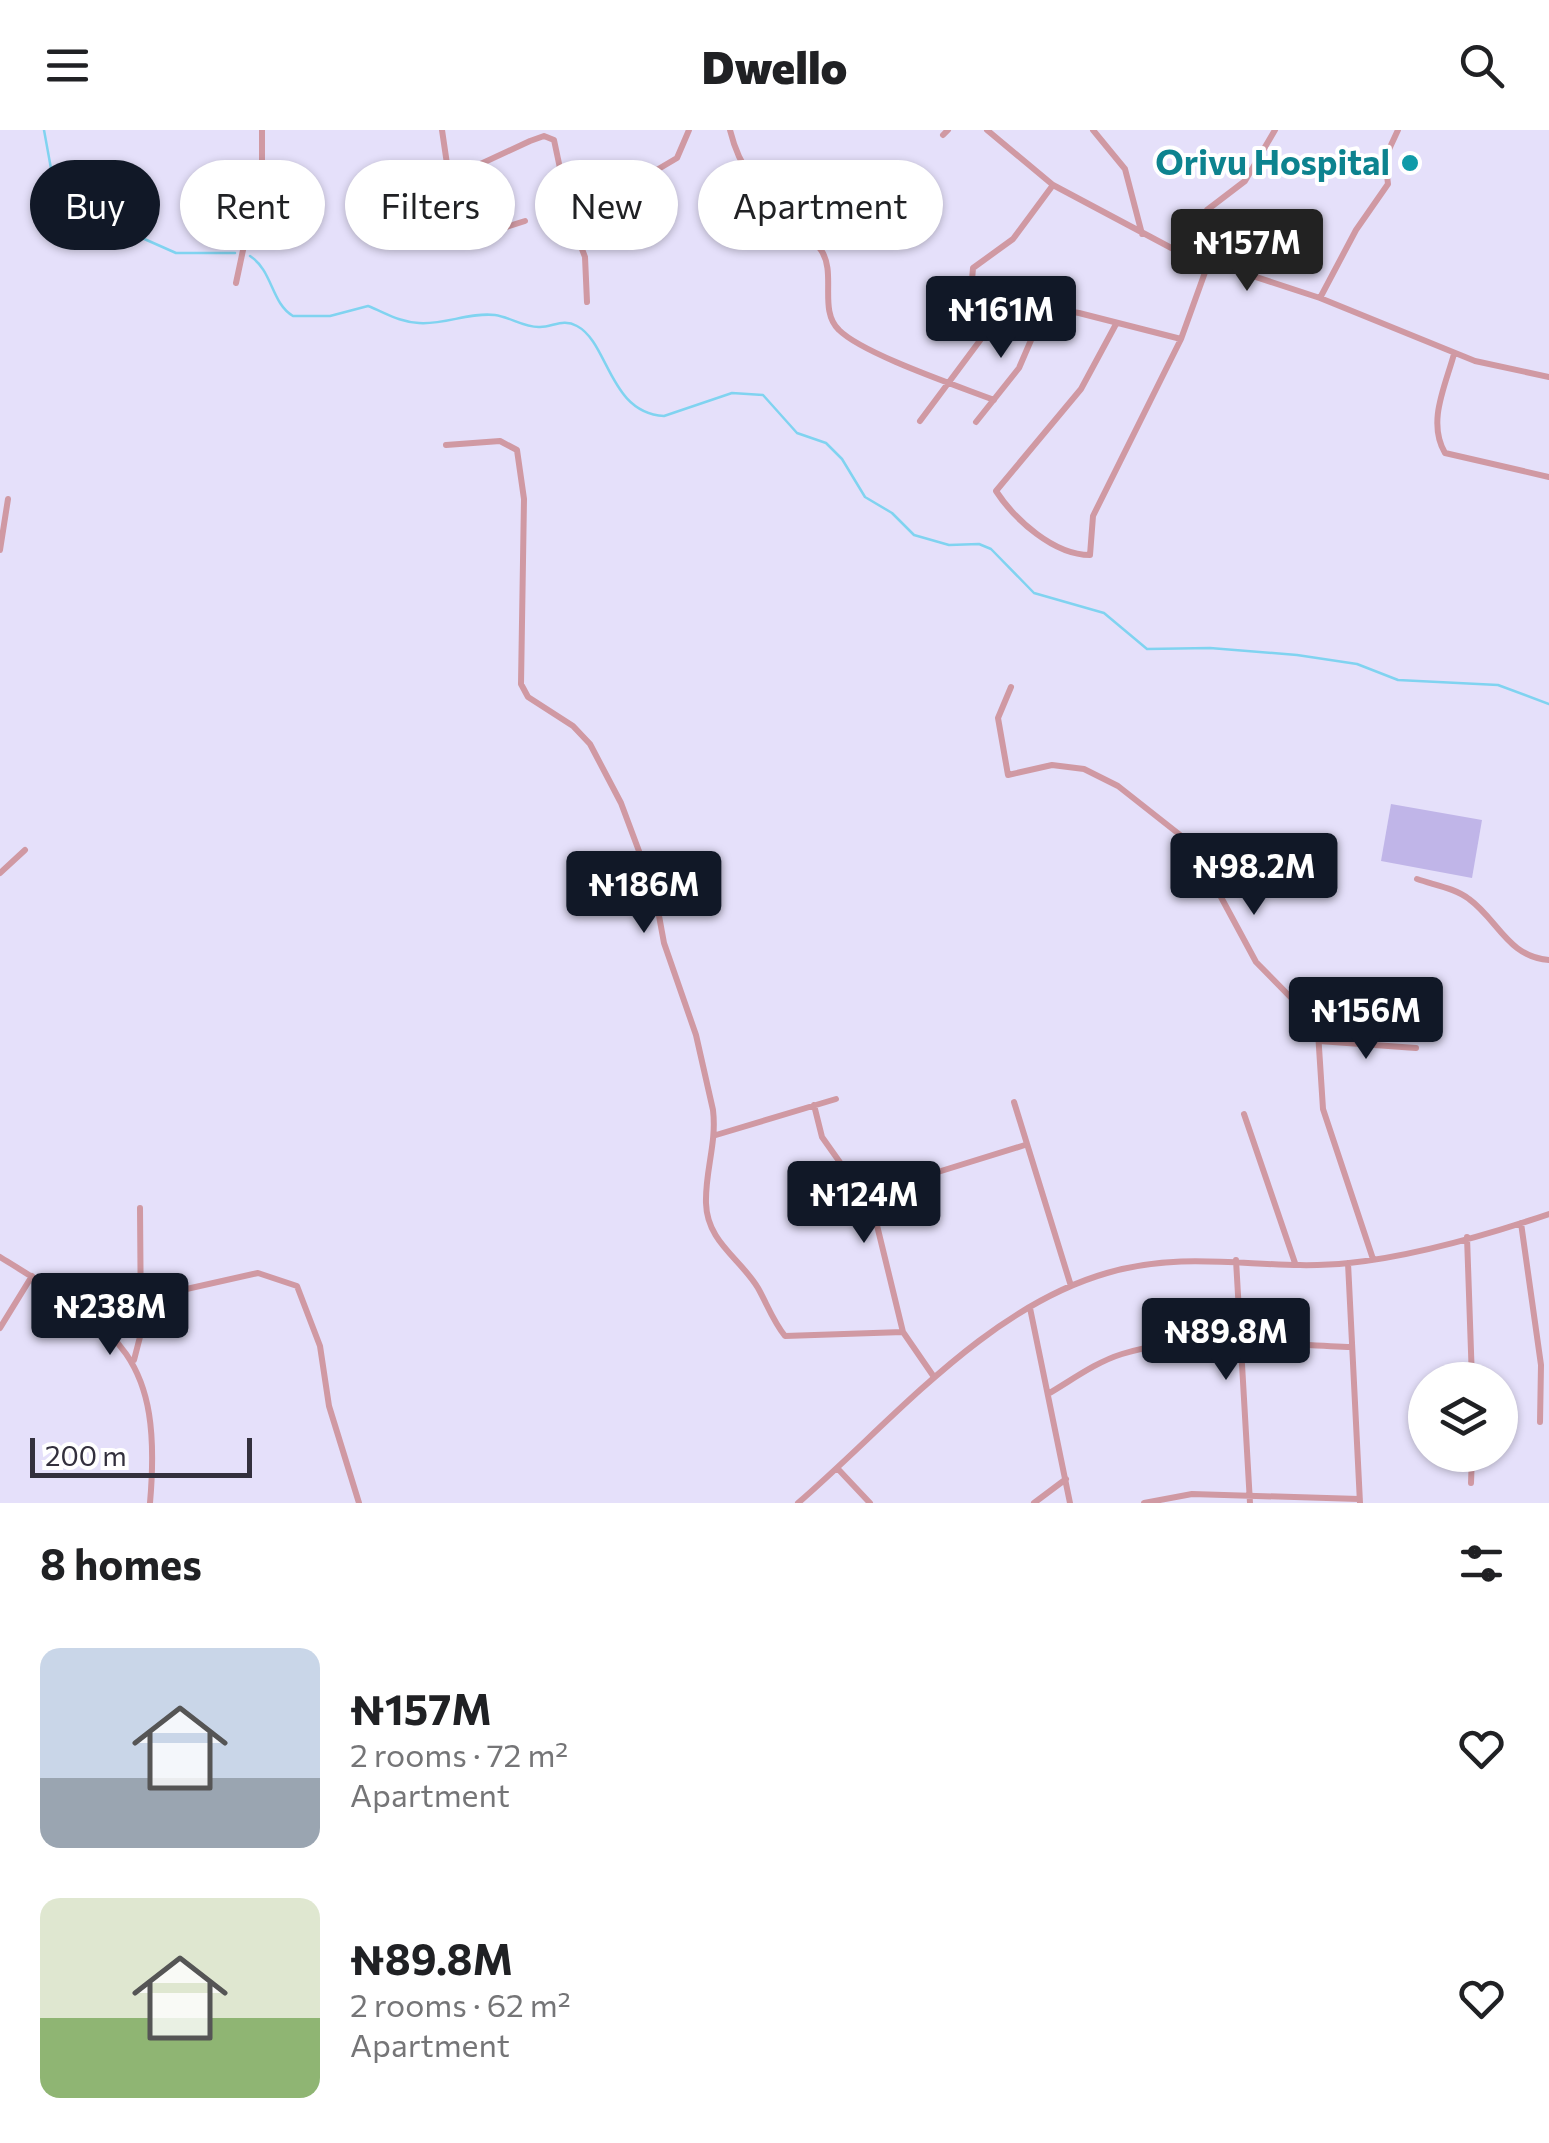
<!DOCTYPE html>
<meta charset="utf-8">
<style>
:root{--surface:#fff;--page:#f2f2f2;--text:#202124;--muted:#757577;--accent:#111827}
body{margin:0;font-family:Commissioner,sans-serif;background:var(--page);color:var(--text);height:100vh;display:flex;flex-direction:column;font-size:38px;white-space:nowrap}
*{box-sizing:border-box;margin:0}
p{font-size:32px;color:var(--muted)}
.icon{flex:none;width:55px;height:55px;fill:none;stroke:currentColor;stroke-width:2;stroke-linecap:round;stroke-linejoin:round}
.map{position:relative;height:1373px;overflow:hidden}
.panel{display:flex;flex-direction:column;background:var(--surface);flex:1}
.panel>*{flex:none}
.hud{position:absolute;left:30px;top:30px;width:1000px;height:90px;display:flex;gap:20px}
.controls{position:absolute;left:1408px;top:1232px;display:grid;gap:20px}
.controls a{display:grid;place-items:center;width:110px;height:110px;border-radius:50%;background:var(--surface);box-shadow:0 2px 8px #0004;font-size:50px}
.scale{position:absolute;left:30px;bottom:25px;width:222px;box-sizing:border-box;padding-left:10px;border:5px solid #33303d;border-top:0;font-size:28px;line-height:35px;white-space:nowrap;color:#33303d;-webkit-text-stroke:8px #fff;paint-order:stroke}
.price{position:absolute;translate:-50% -85px;padding:0 22px;border-radius:10px;background:var(--accent);color:#fff;font-size:32px;line-height:65px;filter:drop-shadow(0 2px 5px #0008)}
.price::after{content:'';position:absolute;left:50%;top:60px;width:30px;height:22px;margin-left:-15px;background:inherit;clip-path:polygon(0 0,100% 0,50% 100%)}
.price.selected{background:#222;color:#fff}
ul{padding:0;list-style:none}
li{display:flex;align-items:center;gap:30px;height:250px;padding:0 40px}
li span{display:grid;place-items:center;flex:none;width:280px;height:200px;border-radius:20px;color:#555}
li>.icon{margin-inline-start:auto}
span .icon{width:120px;height:120px;fill:#fffc;stroke-width:1}
li b{font-size:42px}
h2{display:flex;justify-content:space-between;align-items:center;height:120px;padding:0 40px;font-size:42px}
.tag{padding:0 35px;border-radius:45px;background:var(--surface);box-shadow:0 2px 8px #0004;font-size:35px;line-height:90px}
.tag.selected{background:var(--accent);color:#fff}
header{display:flex;justify-content:space-between;align-items:center;height:130px;padding:0 40px;background:var(--surface);font-size:45px;font-weight:800}
.map>svg:first-child{display:block}
.green{fill:#c0b5e8}
.lines{fill:none;stroke-linecap:round;stroke-linejoin:round}
.stream{stroke:#80d3f0;stroke-width:2.5}
.street{stroke:#d099a3;stroke-width:6}
.culture-dot{fill:#0f9aa8;stroke:#fff;stroke-width:4}
.labels{text-anchor:middle;stroke-width:8;stroke-linejoin:round;paint-order:stroke}
.culture-label{font-size:35px;font-weight:bold;fill:#0d838f;stroke:#fff;text-anchor:end}
</style>
<header><svg class="icon" aria-label="menu" viewBox="0 0 24 24"><path d="M4 6h16M4 12h16M4 18h16"/></svg>Dwello<svg class="icon" aria-label="search" viewBox="0 0 24 24"><circle cx="10" cy="10" r="6"/><path d="M15 15l6 6"/></svg></header>
<div class="map">
<svg width="1549" height="1373" viewBox="0 0 1549 1373">
<rect width="100%" height="100%" fill="#e5e0fa"/>
<path class="green" d="M1391,674L1482,690L1472,748L1381,731Z"/>
<g class="lines">
<path class="stream" d="M44,0L52,44L89,61L124,100L176,123H235
M250,126C273,141 271,173 293,186H330L368,176C386,183 399,192 419,193C444,195 470,182 495,185C510,187 525,198 540,197C553,197 563,188 577,196C609,213 609,283 664,286L732,263L763,265L797,303L826,313L842,329L865,367L892,383L914,405L949,415L979,414L991,419L1034,463L1104,483L1147,519L1210,518L1297,525L1357,534L1398,550L1498,555L1549,574"/>
<path class="street" d="M442,0L456,95L475,107L525,91
M730,0C747,69 788,71 821,120C837,143 818,180 839,200C863,224 958,256 994,270
M987,0L1053,55L1177,121L1320,168L1475,231L1549,247
M1093,0L1125,39L1142,104
M943,5L948,0
M446,50L530,11L544,6L554,10L571,90L585,127L587,172
M1053,55L1013,109L973,138L972,150L997,169L1079,183L1181,209
M572,90L677,28L689,0
M1177,121L1207,80L1245,51L1275,0
M236,153L262,31V0
M1320,168L1356,100L1388,54L1385,28L1398,0
M1115,196L1081,259L996,361C1015,390 1054,425 1090,425L1093,386L1181,209L1208,134
M1454,224C1445,257 1427,292 1445,323L1549,347
M920,291L990,197L997,169
M976,292L1019,238L1044,180
M446,315L500,311L517,320L524,369L521,554L528,567L573,596L590,614L621,673L655,764L664,813L696,905L713,980C717,1013 705,1041 706,1073C707,1112 740,1128 758,1158C767,1174 773,1191 785,1206L903,1202
M0,420L8,369
M1011,557L998,588L1008,645L1052,635L1084,639L1118,656L1203,723L1215,756L1256,832L1310,887L1318,902L1323,979L1373,1129
M0,743L25,720
M1417,749C1434,755 1455,758 1469,769C1498,790 1508,827 1549,830
M1319,911L1416,918
M1014,972L1071,1156
M814,975L822,1007L873,1079L903,1202L934,1247
M1244,984L1295,1133
M716,1005L836,969
M870,1074L912,1050L1025,1015
M1521,1093L1541,1235L1540,1292
M1467,1107L1472,1250
M0,1127C118,1200 163,1223 150,1373
M1236,1130L1250,1373
M1348,1133L1360,1373
M142,1169L258,1143L297,1156L320,1216L329,1276L359,1373
M1030,1178L1070,1373
M0,1198L32,1146
M134,1230L141,1203L140,1078
M1048,1264C1072,1250 1096,1232 1122,1224C1194,1202 1279,1215 1352,1217
M838,1339L870,1373
M1471,1353L1472,1325
M798,1373C891,1293 985,1178 1107,1143C1193,1118 1266,1142 1349,1133C1415,1126 1487,1105 1549,1084
M1034,1373L1066,1349
M1144,1373L1192,1364L1359,1369"/>
</g>
<circle class="culture-dot" cx="1410" cy="33" r="10"/>
<g class="labels">
<g class="culture-label">
<text x="1390" y="45">Orivu Hospital</text>
</g>
</g>
</svg>
<div class="controls">
<a><svg class="icon" aria-label="layers" viewBox="0 0 24 24"><path d="M12 4l9 5-9 5-9-5zM3 14l9 5 9-5"/></svg></a>
</div>
<div class="scale">200 m</div>
<b class="price selected" style="left:1247px;top:164px">₦157M</b>
<b class="price" style="left:1001px;top:231px">₦161M</b>
<b class="price" style="left:1254px;top:788px">₦98.2M</b>
<b class="price" style="left:644px;top:806px">₦186M</b>
<b class="price" style="left:1366px;top:932px">₦156M</b>
<b class="price" style="left:864px;top:1116px">₦124M</b>
<b class="price" style="left:110px;top:1228px">₦238M</b>
<b class="price" style="left:1226px;top:1253px">₦89.8M</b>
<div class="hud">
<a class="tag selected">Buy</a>
<a class="tag">Rent</a>
<a class="tag">Filters</a>
<a class="tag">New</a>
<a class="tag">Apartment</a>
</div>
</div>
<section class="panel">
<h2>8 homes<svg class="icon" aria-label="filters" viewBox="0 0 24 24"><path d="M4 7h16M4 17h16"/><circle cx="9" cy="7" r="2"/><circle cx="15" cy="17" r="2"/></svg></h2>
<ul>
<li><span style="background:linear-gradient(#c9d6e8 65%,#9aa5b1 0)"><svg class="icon" aria-label="home" viewBox="0 0 24 24"><path d="M3 11l9-7 9 7M6 9v11h12V9"/></svg></span><div><b>₦157M</b><p>2 rooms · 72 m²</p><p>Apartment</p></div><svg class="icon" aria-label="heart" viewBox="0 0 24 24"><path d="M12 20l-8-8c-3-5 5-10 8-4 3-6 11-1 8 4z"/></svg></li>
<li><span style="background:linear-gradient(#dfe7d0 60%,#8fb573 0)"><svg class="icon" aria-label="home" viewBox="0 0 24 24"><path d="M3 11l9-7 9 7M6 9v11h12V9"/></svg></span><div><b>₦89.8M</b><p>2 rooms · 62 m²</p><p>Apartment</p></div><svg class="icon" aria-label="heart" viewBox="0 0 24 24"><path d="M12 20l-8-8c-3-5 5-10 8-4 3-6 11-1 8 4z"/></svg></li>
</ul>
</section>
